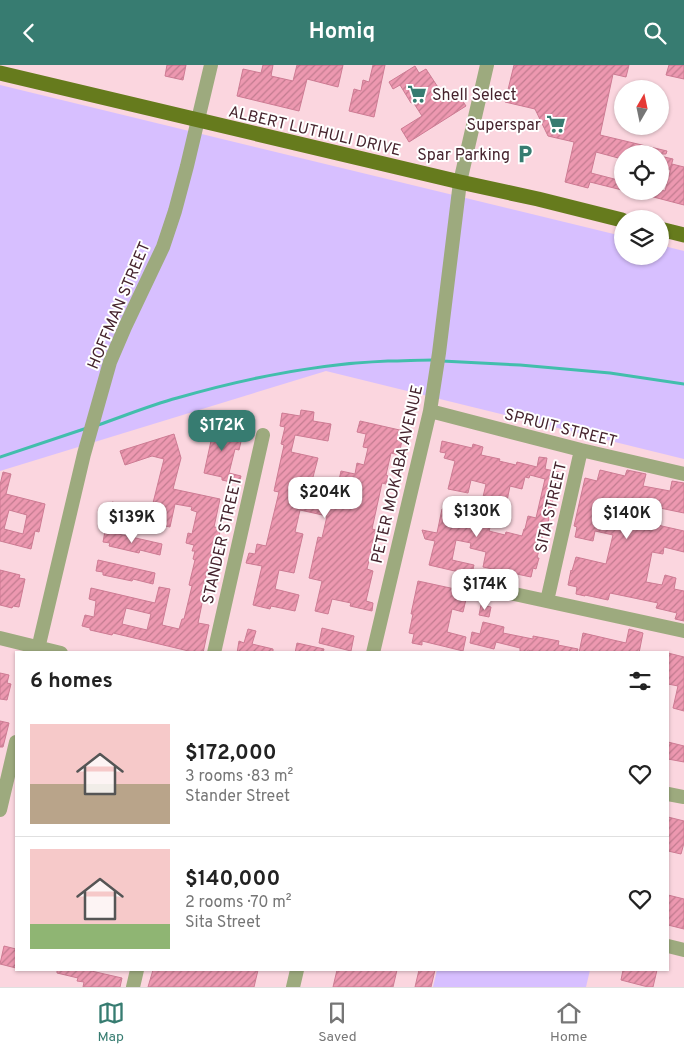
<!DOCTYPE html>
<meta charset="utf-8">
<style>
:root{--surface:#fff;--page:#f2f2f2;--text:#222;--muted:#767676;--line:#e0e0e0;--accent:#377c71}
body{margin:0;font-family:Overpass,sans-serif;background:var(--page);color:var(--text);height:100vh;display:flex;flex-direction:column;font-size:19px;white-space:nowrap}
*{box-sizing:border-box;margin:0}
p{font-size:16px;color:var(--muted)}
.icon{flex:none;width:28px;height:28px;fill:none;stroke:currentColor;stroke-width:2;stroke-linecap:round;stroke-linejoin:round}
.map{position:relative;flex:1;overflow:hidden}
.drawer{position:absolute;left:15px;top:586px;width:654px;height:320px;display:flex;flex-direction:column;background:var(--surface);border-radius:0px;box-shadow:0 1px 4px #0004}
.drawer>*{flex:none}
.needle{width:32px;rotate:9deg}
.fabs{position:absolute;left:614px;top:15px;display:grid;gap:10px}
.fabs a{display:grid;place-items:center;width:55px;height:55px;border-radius:50%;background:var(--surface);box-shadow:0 1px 4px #0004;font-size:25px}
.price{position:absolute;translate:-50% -42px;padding:0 11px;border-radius:10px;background:#fff;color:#222;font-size:16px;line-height:32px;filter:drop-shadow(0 1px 2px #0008)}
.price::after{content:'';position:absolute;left:50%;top:30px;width:15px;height:11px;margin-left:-8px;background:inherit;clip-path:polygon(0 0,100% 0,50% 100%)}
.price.current{background:var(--accent);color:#fff}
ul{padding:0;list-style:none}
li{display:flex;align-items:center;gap:15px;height:125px;padding:0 15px}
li+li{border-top:1px solid var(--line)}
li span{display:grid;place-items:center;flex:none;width:140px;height:100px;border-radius:0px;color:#555}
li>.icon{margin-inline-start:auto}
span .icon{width:60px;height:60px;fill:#fffc;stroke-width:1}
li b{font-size:21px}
h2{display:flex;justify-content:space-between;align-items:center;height:60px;padding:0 15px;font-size:21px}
header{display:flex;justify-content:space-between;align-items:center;height:65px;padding:0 15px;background:var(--accent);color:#fff;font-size:22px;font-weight:700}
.dock{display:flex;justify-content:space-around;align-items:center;height:70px;border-top:1px solid var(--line);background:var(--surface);font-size:14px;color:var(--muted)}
.dock a{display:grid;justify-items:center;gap:2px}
.dock .current{color:var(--accent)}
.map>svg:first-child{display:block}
.grass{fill:#d7bfff}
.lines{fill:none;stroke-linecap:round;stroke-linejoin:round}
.stream{stroke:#42beac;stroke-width:3}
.building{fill:url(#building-hatch);stroke:#cd7b93;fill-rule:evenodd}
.minor{stroke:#9daa7e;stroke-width:14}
.major{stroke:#667b1d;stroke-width:15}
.labels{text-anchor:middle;stroke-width:4;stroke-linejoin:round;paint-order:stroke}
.poi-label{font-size:16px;fill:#46242e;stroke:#fff;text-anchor:end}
.street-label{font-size:16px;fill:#46242e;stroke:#fff}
</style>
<header><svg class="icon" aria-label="back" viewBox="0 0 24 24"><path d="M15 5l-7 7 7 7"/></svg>Homiq<svg class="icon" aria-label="search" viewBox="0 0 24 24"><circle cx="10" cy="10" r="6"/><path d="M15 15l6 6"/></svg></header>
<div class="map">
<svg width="684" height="922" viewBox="0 0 684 922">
<defs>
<pattern id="building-hatch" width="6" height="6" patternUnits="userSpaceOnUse" patternTransform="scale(1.25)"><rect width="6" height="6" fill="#ed98b0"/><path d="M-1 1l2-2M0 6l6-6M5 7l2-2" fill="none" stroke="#c27c90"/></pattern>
</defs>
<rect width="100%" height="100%" fill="#fbd6df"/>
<path class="grass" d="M0,20L622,171V191H660V180L684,186V394L326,306L0,406Z
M437,905H590L586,922H433Z"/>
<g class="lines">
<path class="stream" d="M442,296L520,300L610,308L684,319
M98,360C124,351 151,340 177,333C246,313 316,299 388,296C403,296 418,295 433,295
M0,392L87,363"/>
</g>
<path class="building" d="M167,0H186L183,15L165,11Z
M263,0H273L271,11L293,16L297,0H343L338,22L307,14L299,46L237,31L243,4L261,8Z
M373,0H385L374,52L349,46L354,24L361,26L363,15L369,17Z
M514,0H629L626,12L613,9L600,70L667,86L666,89H622V94L596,87L591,108L622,116V125L590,117L588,123L565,117L574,77L548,71L535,44L505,37Z
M669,0H684V14L666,10Z
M415,1L419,8L426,4L447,36L458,29L466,41L409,77L401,64L422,51L413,37L411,38L400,20L393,24L389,17Z
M660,91L673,94L670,105L660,102Z
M672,99L684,102V140L642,129V126H660V125L665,126Z
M301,345L314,347L313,356L331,359L328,376L295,370L291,387L318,393L308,431H313L311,439L329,443L336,414L339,415L341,406L355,409L357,398L364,400L368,383L363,382L366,369L357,367L360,356L404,366L399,390L391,388L386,410L388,411L386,419L382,418L372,464L376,465L367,504L373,506L366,536L373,538L372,546L350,541L351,538L332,534L328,549L315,546L322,516L309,513L318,472L322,473L327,451L300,445L295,467L303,469L294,508L279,505L275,524L299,530L295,546L271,541L270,544L253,540L262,501L246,498L249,488L255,489L257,479L266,481L279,427L274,426L284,380L281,379L285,362L280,361L282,348L300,351Z
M205,359L243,368L239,385L235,384L229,408L241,411L239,419L222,415V412L204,408L211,376L202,374Z
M174,369L181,393L173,424L220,434L214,462L221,463L217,479L224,480L221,492L211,490L202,528L204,529L198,558L209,560L203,588H197L113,568L112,570L90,565V563L82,561L85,550L94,552L96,536L89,534L91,523L155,538L159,522L170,524L162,560L179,564L182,554H184L192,521L189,520L195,495L193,494L195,486H192L194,480L186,478L188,468L192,469L197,447L191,445L192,442L175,439L170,462L139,455V457L116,452L117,450L110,448L112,437L151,446L164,394L152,391L125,400L120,386ZM126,543L151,549L147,565L122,559Z
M442,376L472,383L473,379L483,382L481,390L500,394L499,396L516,400L517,397L537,402L539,392L547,393L545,404L559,407L557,416L559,417L555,430H554L547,462L545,461L537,493H539L536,504L533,503L531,512L483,502L486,487L470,483L471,478L456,475L452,495L474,500L463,547L452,544L447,567L466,572L463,586L422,576V580L412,578L414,569L409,568L413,549H411L418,516L455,524L459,507L429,500L435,476L425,474L422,465L437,468L442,444H444L445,438L494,450L489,466L505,470L506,467L522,471L524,464H525L528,451L536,453L545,414L530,410L529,413L525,412L522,424L510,421L507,436L483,432L486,419L471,415L468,428L448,424L455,396L444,393L446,388L440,387Z
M600,405L625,411L627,405L646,409L643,421L670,426L672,416L684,418V448L655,442L654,448L640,445L636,462L651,466L653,459L684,466V487L664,482L663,489L652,487L646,517L662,520L665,510L676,513L674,524L684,526V556L675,554L677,548L656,543L658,538L610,528L608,535L585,530V531L576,529L577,522L568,520L571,505L572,506L576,492L606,499L613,470L595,466L593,476L575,472L577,462L574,461L585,413L597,416Z
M3,407L11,409L6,429L45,439L39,467L35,466L31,484L0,476V420ZM9,445L27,450L23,469L4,464Z
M105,466L162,479L160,490L140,485L139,488L109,481L110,478L103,477Z
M98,495L155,508L153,519L133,514L132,516L103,510V507L96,506Z
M0,505L20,510L19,513L25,514L19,542L13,541L12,543L0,540Z
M481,540L491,542L489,552L479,550Z
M483,557L504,562L503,568L533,574V571L559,576L558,580L578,584L577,588H538L528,585L527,588L520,586V583L496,577L494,584L470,578L472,567L480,569Z
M322,563L354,571L351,586L319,578Z
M248,564L256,566L252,579L273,584V588H237L239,576L244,578Z
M629,564L643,568L639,588H579L583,568L626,578Z
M297,578L324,584L323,588H295Z
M668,588L684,592V646L673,643L678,621L668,619Z
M0,608L9,610L7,618L11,619L7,635L0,634Z
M0,656L9,658L3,682H0Z
M668,677L684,681V697L668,694Z
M668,752L684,756V778L681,789L668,786Z
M668,830L684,834V864L668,860Z
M4,881L16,884V903L0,899Z
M57,905H87L122,913L120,922H83L84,917L77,916L78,913L57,908Z
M153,905H258L254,922H148Z
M337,905H397L393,922H333Z
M419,905H435L431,922H415Z
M623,905H657L653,922H648L621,915Z"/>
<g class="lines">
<path class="minor" d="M430,346L581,385L684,409
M491,524L684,566
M547,536L581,385
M0,573L61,588
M37,588L84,389L110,297L125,262L163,182L175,146L187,101L211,0
M214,588L263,370
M373,588L430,346L439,288L460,117L487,0
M668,729L684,732
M0,745L16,677
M668,881L684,885
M133,922L137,905
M293,922L297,905"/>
<path class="major" d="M0,8L460,117L538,134L622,155
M660,164L684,170"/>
</g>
<defs>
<g id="supermarket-bare" transform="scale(1.5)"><path d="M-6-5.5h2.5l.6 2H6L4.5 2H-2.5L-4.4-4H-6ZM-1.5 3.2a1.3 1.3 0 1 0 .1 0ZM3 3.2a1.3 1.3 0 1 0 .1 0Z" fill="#377c71" stroke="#fff" stroke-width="2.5" paint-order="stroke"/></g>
<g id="parking-bare" transform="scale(1.5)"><path d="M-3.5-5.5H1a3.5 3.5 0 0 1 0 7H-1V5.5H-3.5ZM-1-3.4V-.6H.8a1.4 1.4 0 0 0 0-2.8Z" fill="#377c71" stroke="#fff" stroke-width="2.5" paint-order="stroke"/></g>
</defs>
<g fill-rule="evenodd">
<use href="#supermarket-bare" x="417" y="29"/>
<use href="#supermarket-bare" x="556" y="59"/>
<use href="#parking-bare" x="525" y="89"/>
</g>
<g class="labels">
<g class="poi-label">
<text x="432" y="35" text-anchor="start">Shell Select</text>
<text x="541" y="65">Superspar</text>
<text x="510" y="95">Spar Parking</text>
</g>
<g class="street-label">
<text transform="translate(315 65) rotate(13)" y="6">ALBERT LUTHULI DRIVE</text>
<text transform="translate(118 240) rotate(-67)" y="6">HOFFMAN STREET</text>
<text transform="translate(561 362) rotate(14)" y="6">SPRUIT STREET</text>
<text transform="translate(396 409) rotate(-77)" y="6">PETER MOKABA AVENUE</text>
<text transform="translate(550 442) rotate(-77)" y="6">SITA STREET</text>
<text transform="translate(221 475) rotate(-77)" y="6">STANDER STREET</text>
</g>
</g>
</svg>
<div class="fabs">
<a><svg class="needle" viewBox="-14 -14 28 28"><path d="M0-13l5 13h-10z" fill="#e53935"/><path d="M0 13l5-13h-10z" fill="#767676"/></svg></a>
<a><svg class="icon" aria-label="locate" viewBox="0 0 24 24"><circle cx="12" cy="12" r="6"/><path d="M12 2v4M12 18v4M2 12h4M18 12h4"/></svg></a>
<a><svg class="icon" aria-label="layers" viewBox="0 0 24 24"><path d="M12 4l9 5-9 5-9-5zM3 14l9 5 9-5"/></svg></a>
</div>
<b class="price current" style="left:222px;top:387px">$172K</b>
<b class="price" style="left:325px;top:454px">$204K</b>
<b class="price" style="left:477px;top:473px">$130K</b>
<b class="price" style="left:627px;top:475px">$140K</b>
<b class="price" style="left:132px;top:479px">$139K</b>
<b class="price" style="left:485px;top:546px">$174K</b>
<section class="drawer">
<h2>6 homes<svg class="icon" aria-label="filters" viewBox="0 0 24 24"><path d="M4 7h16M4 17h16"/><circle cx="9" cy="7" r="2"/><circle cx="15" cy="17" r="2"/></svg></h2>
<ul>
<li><span style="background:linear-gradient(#f6c9c9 60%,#b9a48a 0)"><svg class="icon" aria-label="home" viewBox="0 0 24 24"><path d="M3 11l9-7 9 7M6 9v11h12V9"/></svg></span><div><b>$172,000</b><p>3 rooms · 83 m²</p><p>Stander Street</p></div><svg class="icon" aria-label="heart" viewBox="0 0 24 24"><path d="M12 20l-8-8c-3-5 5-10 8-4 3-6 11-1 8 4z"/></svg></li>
<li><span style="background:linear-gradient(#f6c9c9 75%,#8fb573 0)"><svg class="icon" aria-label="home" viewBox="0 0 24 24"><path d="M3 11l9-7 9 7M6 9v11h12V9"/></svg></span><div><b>$140,000</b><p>2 rooms · 70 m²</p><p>Sita Street</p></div><svg class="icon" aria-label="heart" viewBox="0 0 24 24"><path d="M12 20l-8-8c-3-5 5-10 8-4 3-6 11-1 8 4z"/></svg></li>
</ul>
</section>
</div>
<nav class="dock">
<a class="current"><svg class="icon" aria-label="map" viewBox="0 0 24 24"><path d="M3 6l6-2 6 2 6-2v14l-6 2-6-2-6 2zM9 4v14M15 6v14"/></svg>Map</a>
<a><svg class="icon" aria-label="saved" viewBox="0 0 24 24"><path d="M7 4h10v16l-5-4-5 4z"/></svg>Saved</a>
<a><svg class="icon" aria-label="home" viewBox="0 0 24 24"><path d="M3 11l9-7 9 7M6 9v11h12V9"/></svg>Home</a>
</nav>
